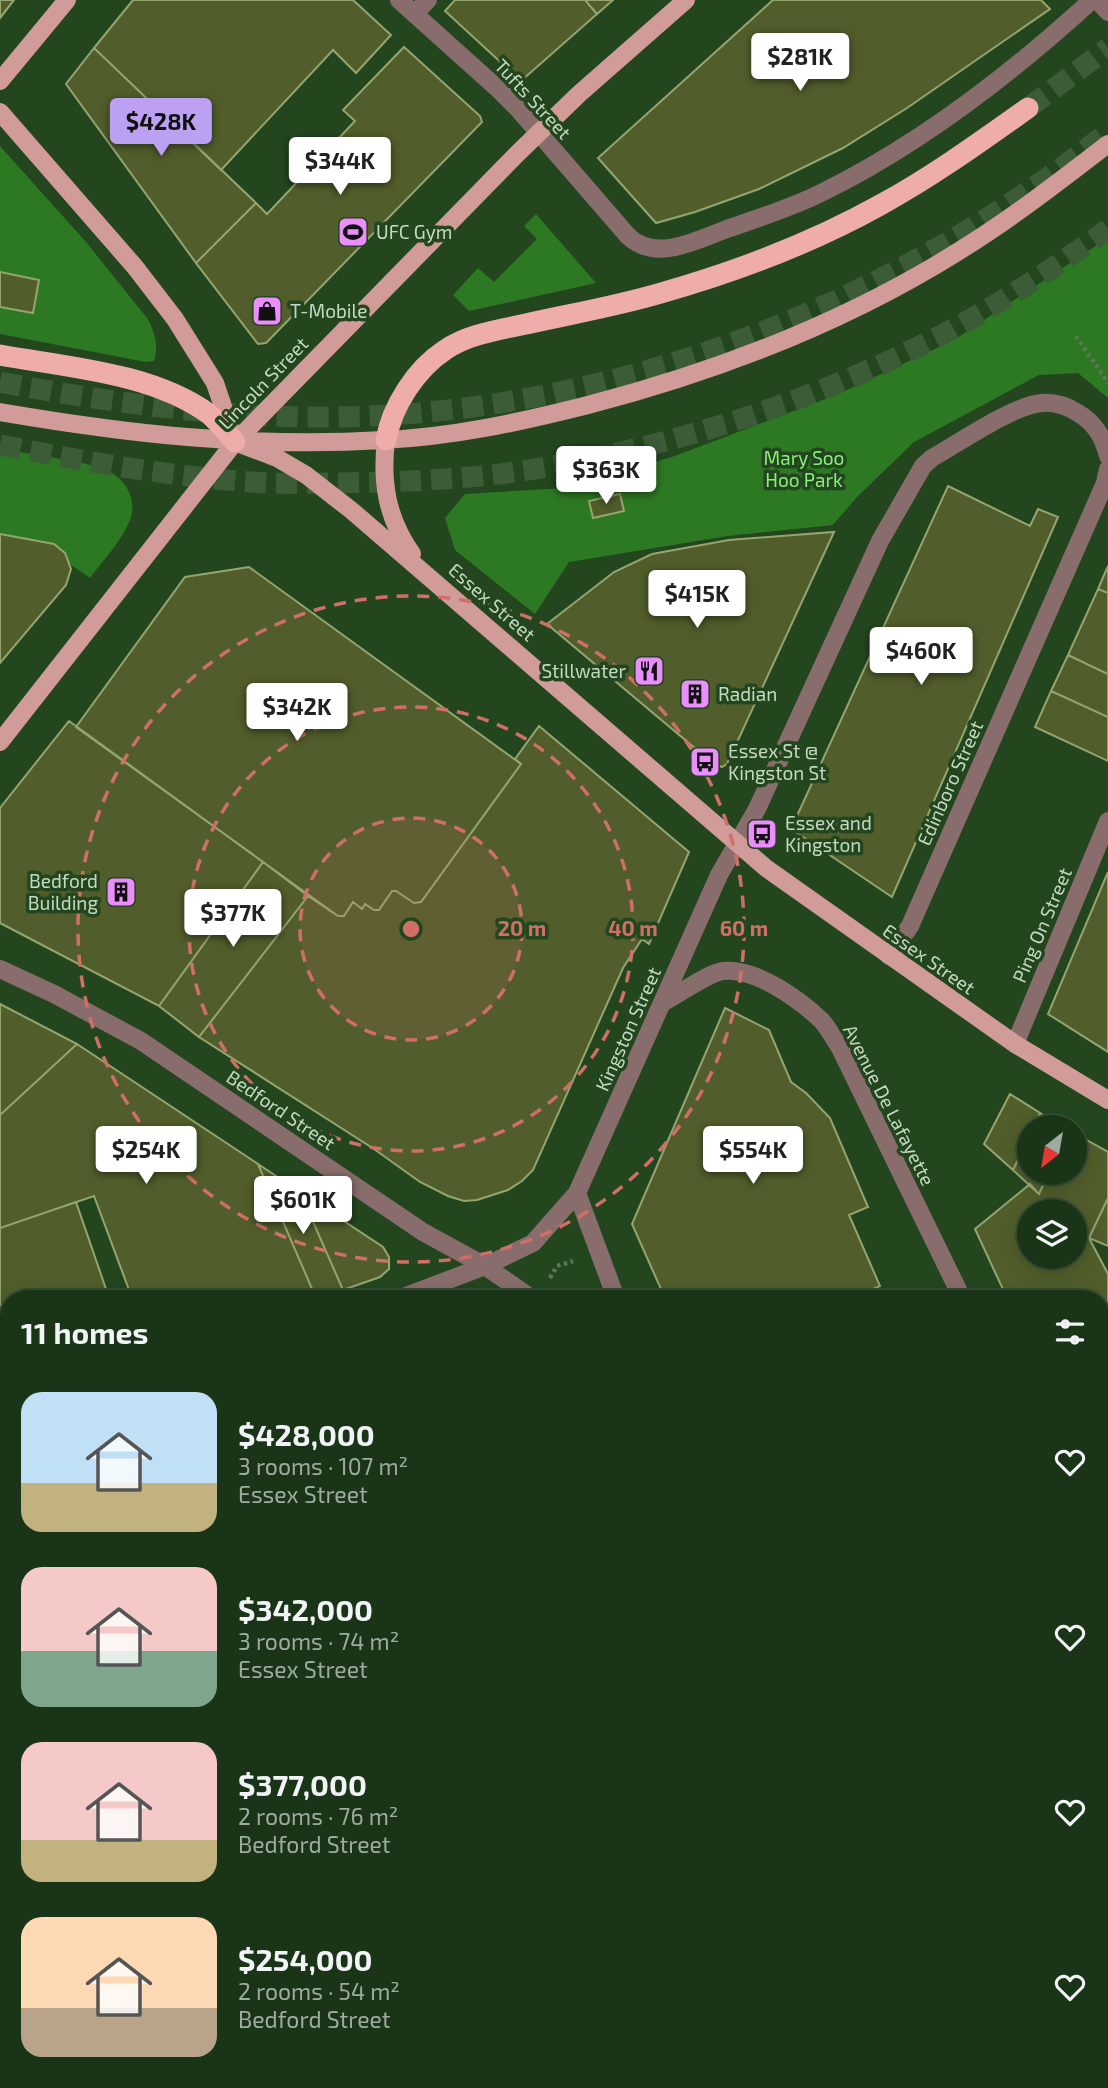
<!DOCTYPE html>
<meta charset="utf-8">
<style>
:root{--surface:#1a3417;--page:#273f24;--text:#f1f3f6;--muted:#9faaa1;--line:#384f36;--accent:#bca0f2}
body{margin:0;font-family:"Exo 2",sans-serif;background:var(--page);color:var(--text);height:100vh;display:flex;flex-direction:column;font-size:26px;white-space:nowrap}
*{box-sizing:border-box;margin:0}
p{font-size:23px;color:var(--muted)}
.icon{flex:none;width:38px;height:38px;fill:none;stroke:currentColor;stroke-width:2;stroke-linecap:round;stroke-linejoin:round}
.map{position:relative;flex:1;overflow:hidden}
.panel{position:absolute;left:0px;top:1290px;width:1110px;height:800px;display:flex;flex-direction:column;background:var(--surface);border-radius:28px 28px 0 0;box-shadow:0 4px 18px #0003,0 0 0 2px var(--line)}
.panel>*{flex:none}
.needle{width:46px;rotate:211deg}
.controls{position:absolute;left:1017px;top:1115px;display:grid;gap:14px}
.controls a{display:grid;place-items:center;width:70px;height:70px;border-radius:50%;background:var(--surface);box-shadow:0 4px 18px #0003,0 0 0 2px var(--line);font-size:35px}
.price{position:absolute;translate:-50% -60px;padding:0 16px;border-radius:7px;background:#fff;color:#222;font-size:23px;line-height:46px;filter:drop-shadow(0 2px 4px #0008)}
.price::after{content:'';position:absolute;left:50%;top:42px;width:21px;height:16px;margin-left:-10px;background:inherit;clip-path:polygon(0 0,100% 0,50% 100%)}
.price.selected{background:var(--accent);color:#111}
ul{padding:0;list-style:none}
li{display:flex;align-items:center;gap:21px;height:175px;padding:0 21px}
li span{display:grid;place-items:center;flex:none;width:196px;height:140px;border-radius:21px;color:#555}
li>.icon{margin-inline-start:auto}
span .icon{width:84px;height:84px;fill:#fffc;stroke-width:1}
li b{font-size:30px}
h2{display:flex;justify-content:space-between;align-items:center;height:84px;padding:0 21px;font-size:30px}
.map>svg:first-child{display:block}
.green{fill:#2d7923}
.building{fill:#515e2b;stroke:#95a56f;stroke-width:2;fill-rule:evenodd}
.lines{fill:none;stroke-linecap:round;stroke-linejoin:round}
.highway-tunnel{stroke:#3b5c37;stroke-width:21;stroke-dasharray:21 10;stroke-linecap:butt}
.path{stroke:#5a7857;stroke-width:4.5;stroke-dasharray:3.5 3.5;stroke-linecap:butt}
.minor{stroke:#886d6c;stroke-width:18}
.major{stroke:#d19b99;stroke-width:18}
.highway{stroke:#eeadab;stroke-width:21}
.ring{fill:none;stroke:#cf6f66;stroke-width:3.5;stroke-dasharray:12 9}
.labels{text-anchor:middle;stroke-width:7;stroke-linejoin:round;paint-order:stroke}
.street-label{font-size:19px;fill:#c5d9c2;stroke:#23461f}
.poi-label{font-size:19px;fill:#c5d9c2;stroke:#23461f;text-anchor:start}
.park-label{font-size:19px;fill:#86f078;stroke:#23461f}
.centre{fill:#cf6f66;stroke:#23461f;stroke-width:3.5}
.ring-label{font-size:21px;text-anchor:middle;font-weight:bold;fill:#cf6f66;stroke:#23461f;stroke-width:7;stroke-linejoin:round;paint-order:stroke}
</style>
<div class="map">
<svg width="1108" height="2088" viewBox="0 0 1108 2088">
<rect width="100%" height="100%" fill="#23461f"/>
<path class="green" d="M0,146L86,242L147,318C155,331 159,347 154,361L146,362L0,334Z
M536,214L596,283L469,311L453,295L478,268L494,282L537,239L524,226Z
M1108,238V398L1078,373L1039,375L914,442L857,497L833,525L728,536L569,562L535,614L455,550L445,518L465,494L563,488L672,457L836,395L954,340Z
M0,449C27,454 92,461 112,473C128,482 137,503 130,520C122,541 103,560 90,578L70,564L65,553L54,544L0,534Z"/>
<path class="building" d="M0,0H14L0,18Z
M133,0H353L391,35L356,73L333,50L221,170L94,48Z
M455,0H585L597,14L521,81L445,11Z
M585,0H613L597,14Z
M773,0H1041L1050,9L907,108L843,148L759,189L695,212L656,223L598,158Z
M404,47L480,116L482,122L266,343L258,344L196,263L256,203L267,214L355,121L343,110Z
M94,48L256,203L196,263L66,84Z
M0,272L39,280L33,313L0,307Z
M948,486L1030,526L1038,509L1058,517L892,897L791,829Z
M620,494L624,511L593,518L589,501Z
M834,532L727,764L722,767L715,765L547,624L614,572L652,554L729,540Z
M0,534L54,544L65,553L71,569L66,585L0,663Z
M1108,566V593L1098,589Z
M249,567L521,764L421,902L414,903L396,891H392L379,910H374L365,904L362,909L353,902L344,916H338L76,727L185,577Z
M1098,589L1108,593V674L1068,655Z
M1068,655L1108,674V717L1051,691Z
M1051,691L1108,717V761L1035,727Z
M69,721L263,862L159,1006L0,923V808Z
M539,726L689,852L649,944L642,939L623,968L533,1170L522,1181L508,1190L477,1200L464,1201L448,1196L420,1182L374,1149L199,1037L308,896L338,916H344L353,902L362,909L365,904L374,910H379L392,891H396L414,903L421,902L521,764L515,759Z
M263,862L308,896L199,1037L159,1006Z
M1108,872V1052L1048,1014Z
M0,1004L77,1044L0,1115Z
M725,1008L769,1030L791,1082L806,1093L830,1118L868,1207L849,1215L880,1286L862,1294L864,1298H665L632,1224Z
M77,1044L258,1164L316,1298H132L94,1196L0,1228V1115Z
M1010,1094L1040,1113L1034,1127H1029V1137L1013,1170L984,1144Z
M1040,1113L1065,1127H1034Z
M1074,1133L1108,1152V1198L1089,1238L1108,1274V1424L1101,1428V1298H1007L975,1229L1030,1184L1039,1194L1049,1172H1074ZM1029,1211H1074V1256H1029Z
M1029,1137V1172H1049L1039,1194L1013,1170Z
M258,1164L300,1192L343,1290L316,1298Z
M300,1192L383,1247L389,1257V1269L380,1277L343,1290Z
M1108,1198V1246L1089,1238Z
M76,1202L106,1289L79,1298H9V1322L0,1325V1228Z
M106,1289L109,1298H79Z
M9,1322V1410L0,1413V1325Z
M9,1480V1578L0,1543V1483Z
M1101,1712L1108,1728V1776L1106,1777L1101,1775Z
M1101,1775L1108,1776V2088H944L954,2081H1101Z
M0,2004L9,2035V2081H22L24,2088H0Z
M163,2081H571L573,2088H165Z
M571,2081H818L830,2088H573Z"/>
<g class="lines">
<path class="highway-tunnel" d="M1028,108L1108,48
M0,382C101,401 202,415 305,417C595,421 883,312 1108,132
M0,445C89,462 176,478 267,483C290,484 314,483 337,483C407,482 478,479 547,467C679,444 810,402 930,341C993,309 1051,270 1108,229"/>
<path class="path" d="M1076,336L1108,383
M550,1278L557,1266L573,1261"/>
<path class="minor" d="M399,0L497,88L519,110L628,236C656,263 696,240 727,229C758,218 791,208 821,193C921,144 1010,75 1092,0
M1097,0L1108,12
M414,14L428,0
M889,956L910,926L1105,483L1108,469
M0,969L54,994L141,1041L423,1232L485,1266L531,1298
M662,1003C676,996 710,972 723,971C755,967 800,1000 822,1021C829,1029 834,1039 840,1048L962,1298
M1015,1044L1108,821
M577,1193L616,1298
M401,1298L485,1266L533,1243L577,1193L719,875L757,809L880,541L923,466L932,458C959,443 1013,405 1042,403C1056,402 1067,406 1078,413C1095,423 1103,437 1108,456
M0,1451L9,1448
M1101,1463L1108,1460
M1101,1592L1108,1608"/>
<path class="major" d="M0,81L67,0
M0,112L135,267L175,319L215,383L235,442L277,458L306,475L351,510L766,868L1015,1044L1108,1100
M0,412C129,434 252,448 383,440C452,437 521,422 588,405C719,371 844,323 959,251C1011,219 1060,181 1108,144
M386,440C381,483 387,518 412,554
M0,742L235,442L518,153L579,94L686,0
M0,1752L9,1787
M0,1820L9,1821
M82,2081L84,2088"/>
<path class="highway" d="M0,355C67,367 153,373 209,414C218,422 227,433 235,442
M386,440C392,406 416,369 445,350C468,334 499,330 526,324C571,314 617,306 661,293C735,272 814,242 882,204C933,176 980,142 1028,108"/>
</g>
<circle cx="411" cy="929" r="111" fill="#cf6f66" fill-opacity=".12"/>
<g class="ring">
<circle cx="411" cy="929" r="111"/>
<circle cx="411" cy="929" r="222"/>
<circle cx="411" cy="929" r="333"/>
</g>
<defs>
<g id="stadium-square" transform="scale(1.575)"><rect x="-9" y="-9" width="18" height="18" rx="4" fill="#eb8dfc" stroke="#23461f"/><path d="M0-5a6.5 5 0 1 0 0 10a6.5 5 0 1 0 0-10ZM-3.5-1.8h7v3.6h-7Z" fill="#111"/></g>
<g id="shop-square" transform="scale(1.575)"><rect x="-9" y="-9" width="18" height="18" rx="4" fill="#eb8dfc" stroke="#23461f"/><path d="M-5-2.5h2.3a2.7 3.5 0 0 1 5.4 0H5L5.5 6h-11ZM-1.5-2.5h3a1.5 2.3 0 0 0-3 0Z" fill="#111"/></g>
<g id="restaurant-square" transform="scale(1.575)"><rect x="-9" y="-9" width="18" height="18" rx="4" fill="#eb8dfc" stroke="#23461f"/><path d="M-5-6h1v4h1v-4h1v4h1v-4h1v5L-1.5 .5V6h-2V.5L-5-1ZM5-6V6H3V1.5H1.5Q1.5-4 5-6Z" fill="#111"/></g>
<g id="building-square" transform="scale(1.575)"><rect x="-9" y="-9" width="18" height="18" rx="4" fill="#eb8dfc" stroke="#23461f"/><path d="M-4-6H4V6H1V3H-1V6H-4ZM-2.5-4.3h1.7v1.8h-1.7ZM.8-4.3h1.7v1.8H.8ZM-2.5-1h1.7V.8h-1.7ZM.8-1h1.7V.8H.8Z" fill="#111"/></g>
<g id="bus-square" transform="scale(1.575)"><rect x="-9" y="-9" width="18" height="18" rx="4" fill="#eb8dfc" stroke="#23461f"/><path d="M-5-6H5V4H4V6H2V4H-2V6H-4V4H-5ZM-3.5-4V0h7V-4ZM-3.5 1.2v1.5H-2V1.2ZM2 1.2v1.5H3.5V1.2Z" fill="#111"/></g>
</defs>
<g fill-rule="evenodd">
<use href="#stadium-square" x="353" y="232"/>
<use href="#shop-square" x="267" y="311"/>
<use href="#restaurant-square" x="649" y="671"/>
<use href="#building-square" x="695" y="694"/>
<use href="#bus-square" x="705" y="762"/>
<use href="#bus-square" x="762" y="834"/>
<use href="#building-square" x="121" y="892"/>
</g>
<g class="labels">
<g class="street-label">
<text transform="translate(533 99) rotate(47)" y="7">Tufts Street</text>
<text transform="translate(263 383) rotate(-46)" y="7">Lincoln Street</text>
<text transform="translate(492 602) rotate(41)" y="7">Essex Street</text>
<text transform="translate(950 783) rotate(-66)" y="7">Edinboro Street</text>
<text transform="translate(1042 925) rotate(-67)" y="7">Ping On Street</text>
<text transform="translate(929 959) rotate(35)" y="7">Essex Street</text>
<text transform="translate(628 1029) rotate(-66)" y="7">Kingston Street</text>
<text transform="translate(889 1105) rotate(63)" y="7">Avenue De Lafayette</text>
<text transform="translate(281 1110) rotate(34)" y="7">Bedford Street</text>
</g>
<g class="poi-label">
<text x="376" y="239">UFC Gym</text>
<text x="290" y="318">T-Mobile</text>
<text x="626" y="678" text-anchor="end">Stillwater</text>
<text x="718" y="701">Radian</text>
<text x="728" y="758">Essex St @<tspan x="728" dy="22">Kingston St</tspan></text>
<text x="785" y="830">Essex and<tspan x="785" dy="22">Kingston</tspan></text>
<text x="98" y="888" text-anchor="end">Bedford<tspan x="98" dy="22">Building</tspan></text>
</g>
<g class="park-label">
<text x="804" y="465">Mary Soo<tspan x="804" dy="22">Hoo Park</tspan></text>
</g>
</g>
<circle cx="411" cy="929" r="10" class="centre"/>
<g class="ring-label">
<text x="522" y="936">20 m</text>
<text x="633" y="936">40 m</text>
<text x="744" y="936">60 m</text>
</g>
</svg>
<div class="controls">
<a><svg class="needle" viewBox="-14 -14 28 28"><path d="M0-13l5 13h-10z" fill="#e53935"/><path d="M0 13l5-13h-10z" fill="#9faaa1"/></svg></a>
<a><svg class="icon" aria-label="layers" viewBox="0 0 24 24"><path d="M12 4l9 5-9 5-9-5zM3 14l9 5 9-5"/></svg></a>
</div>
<b class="price" style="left:800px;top:93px">$281K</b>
<b class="price selected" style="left:161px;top:158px">$428K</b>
<b class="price" style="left:340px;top:197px">$344K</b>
<b class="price" style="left:606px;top:506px">$363K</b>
<b class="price" style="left:697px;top:630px">$415K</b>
<b class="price" style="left:921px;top:687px">$460K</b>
<b class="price" style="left:297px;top:743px">$342K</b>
<b class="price" style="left:233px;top:949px">$377K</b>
<b class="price" style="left:146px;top:1186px">$254K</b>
<b class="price" style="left:753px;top:1186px">$554K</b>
<b class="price" style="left:303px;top:1236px">$601K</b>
<section class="panel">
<h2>11 homes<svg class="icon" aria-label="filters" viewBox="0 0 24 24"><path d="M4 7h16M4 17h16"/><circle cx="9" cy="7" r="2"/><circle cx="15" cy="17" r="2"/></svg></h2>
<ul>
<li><span style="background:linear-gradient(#bfe0f5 65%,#c2b280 0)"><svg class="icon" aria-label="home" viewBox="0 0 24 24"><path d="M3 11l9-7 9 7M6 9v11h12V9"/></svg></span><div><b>$428,000</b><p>3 rooms · 107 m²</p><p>Essex Street</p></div><svg class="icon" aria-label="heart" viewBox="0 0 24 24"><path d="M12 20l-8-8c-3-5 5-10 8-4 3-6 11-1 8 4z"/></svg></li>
<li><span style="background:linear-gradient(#f6c9c9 60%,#7fa58c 0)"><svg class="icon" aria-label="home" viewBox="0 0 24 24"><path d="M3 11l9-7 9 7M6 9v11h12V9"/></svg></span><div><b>$342,000</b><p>3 rooms · 74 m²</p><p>Essex Street</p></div><svg class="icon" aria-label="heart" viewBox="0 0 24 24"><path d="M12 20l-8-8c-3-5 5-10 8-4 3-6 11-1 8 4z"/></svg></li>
<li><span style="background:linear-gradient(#f6c9c9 70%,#c2b280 0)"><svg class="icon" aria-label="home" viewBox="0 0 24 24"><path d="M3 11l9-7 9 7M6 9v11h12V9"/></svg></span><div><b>$377,000</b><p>2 rooms · 76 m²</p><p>Bedford Street</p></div><svg class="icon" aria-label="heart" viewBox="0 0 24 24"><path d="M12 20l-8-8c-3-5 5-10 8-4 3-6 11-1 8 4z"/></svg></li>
<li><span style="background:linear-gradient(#ffd9b3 65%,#b9a48a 0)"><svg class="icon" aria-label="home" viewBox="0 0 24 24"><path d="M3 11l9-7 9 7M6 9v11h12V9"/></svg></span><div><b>$254,000</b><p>2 rooms · 54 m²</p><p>Bedford Street</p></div><svg class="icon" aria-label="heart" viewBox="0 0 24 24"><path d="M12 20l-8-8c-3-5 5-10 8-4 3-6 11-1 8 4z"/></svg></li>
</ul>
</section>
</div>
